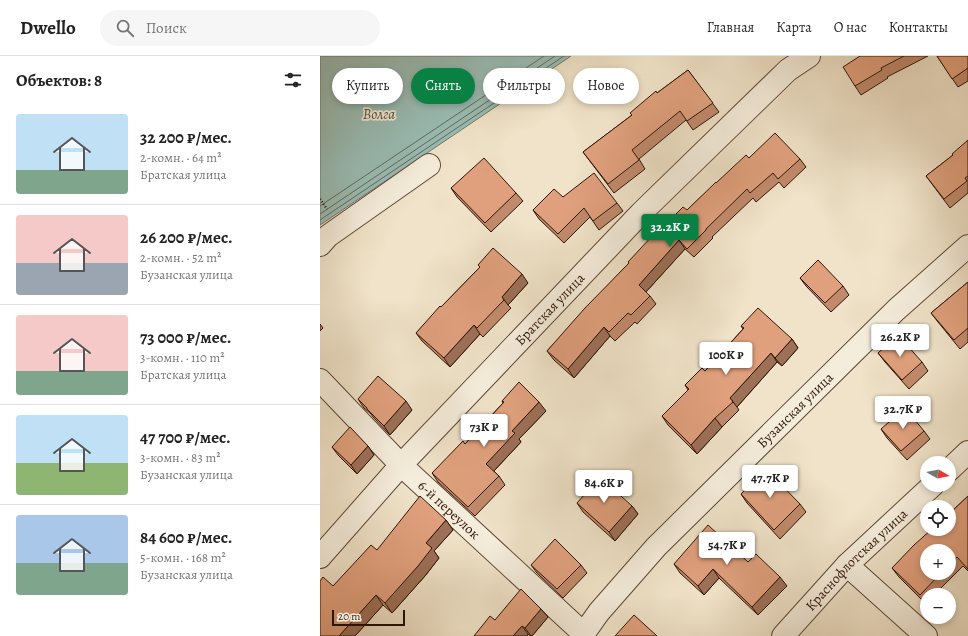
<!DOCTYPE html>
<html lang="ru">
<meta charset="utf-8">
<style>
:root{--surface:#fff;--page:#f6f6f6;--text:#222;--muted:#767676;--line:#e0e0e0;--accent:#0b8043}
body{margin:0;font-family:Alegreya,serif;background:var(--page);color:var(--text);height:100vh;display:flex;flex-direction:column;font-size:15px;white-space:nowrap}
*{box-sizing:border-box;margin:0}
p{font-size:13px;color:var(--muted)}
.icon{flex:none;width:22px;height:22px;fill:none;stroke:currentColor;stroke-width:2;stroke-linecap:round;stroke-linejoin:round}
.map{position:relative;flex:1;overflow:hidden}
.sheet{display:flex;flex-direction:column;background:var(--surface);width:320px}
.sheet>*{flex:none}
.banner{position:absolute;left:12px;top:12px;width:380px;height:36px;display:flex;gap:8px}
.needle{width:26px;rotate:99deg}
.controls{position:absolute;left:600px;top:400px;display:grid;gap:8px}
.controls a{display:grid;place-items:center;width:36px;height:36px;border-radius:50%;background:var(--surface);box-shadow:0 2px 6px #0003;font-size:20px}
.scale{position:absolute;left:12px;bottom:10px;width:73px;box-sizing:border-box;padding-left:4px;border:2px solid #2f1505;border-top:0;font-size:11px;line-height:14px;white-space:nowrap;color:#2f1505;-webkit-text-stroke:3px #f5eddc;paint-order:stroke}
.price{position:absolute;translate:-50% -34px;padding:0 9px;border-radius:4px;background:#fff;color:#222;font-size:13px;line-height:26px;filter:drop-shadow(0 1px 2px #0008)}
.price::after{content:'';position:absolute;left:50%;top:24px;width:12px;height:9px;margin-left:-6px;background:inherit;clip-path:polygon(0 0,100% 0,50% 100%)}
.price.current{background:var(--accent);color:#fff}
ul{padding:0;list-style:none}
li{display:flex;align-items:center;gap:12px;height:100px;padding:0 16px}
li+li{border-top:1px solid var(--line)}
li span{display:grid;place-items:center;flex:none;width:112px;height:80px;border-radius:4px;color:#555}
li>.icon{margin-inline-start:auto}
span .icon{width:48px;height:48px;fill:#fffc;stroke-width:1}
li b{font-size:17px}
h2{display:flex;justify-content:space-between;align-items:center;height:48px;padding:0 16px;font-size:17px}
.chip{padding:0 14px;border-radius:18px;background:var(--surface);box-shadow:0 2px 6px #0003;font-size:14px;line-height:36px}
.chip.current{background:var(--accent);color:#fff}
header{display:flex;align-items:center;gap:24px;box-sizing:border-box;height:56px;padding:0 20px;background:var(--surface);border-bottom:1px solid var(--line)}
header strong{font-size:19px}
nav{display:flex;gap:22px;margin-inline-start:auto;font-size:14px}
.search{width:280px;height:36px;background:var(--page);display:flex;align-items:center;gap:10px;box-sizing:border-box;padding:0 14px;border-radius:22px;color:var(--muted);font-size:15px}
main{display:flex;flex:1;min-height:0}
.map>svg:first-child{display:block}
.water{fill:#9abeb6;stroke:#6f7a6f}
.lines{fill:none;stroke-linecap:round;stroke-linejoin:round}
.shore{stroke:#646a5e;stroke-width:1}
.minor-casing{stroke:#5f4836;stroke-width:24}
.path{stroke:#2f1505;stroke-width:2.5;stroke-dasharray:1 2;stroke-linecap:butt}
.minor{stroke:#f5eddc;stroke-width:22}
.wall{fill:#c18a6c;stroke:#2f1505;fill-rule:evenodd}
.shaded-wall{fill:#9d7058;stroke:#2f1505}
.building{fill:#e0a07d;stroke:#2f1505}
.labels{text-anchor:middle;stroke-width:3.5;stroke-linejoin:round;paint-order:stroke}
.street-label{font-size:14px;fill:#2f1505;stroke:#f5eddc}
.water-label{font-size:15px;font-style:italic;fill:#545043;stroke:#f5eddc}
</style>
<header>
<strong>Dwello</strong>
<div class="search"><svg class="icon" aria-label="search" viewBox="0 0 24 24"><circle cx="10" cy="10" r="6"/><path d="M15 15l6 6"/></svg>Поиск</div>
<nav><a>Главная</a><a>Карта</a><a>О нас</a><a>Контакты</a></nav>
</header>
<main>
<section class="sheet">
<h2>Объектов: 8<svg class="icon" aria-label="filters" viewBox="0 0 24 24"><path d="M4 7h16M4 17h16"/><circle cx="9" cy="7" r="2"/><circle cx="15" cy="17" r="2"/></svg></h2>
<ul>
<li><span style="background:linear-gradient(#bfe0f5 70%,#7fa58c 0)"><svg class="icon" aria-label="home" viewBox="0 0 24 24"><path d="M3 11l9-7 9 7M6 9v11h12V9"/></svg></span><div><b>32 200 ₽/мес.</b><p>2-комн. · 64 m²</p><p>Братская улица</p></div></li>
<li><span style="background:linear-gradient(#f6c9c9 60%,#9aa5b1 0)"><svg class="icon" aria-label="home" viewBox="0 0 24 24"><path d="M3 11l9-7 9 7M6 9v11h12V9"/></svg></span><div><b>26 200 ₽/мес.</b><p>2-комн. · 52 m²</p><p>Бузанская улица</p></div></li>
<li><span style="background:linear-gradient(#f6c9c9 70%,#7fa58c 0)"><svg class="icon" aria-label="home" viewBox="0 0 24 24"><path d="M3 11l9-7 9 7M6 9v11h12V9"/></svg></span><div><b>73 000 ₽/мес.</b><p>3-комн. · 110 m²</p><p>Братская улица</p></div></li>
<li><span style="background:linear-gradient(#bfe0f5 60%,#8fb573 0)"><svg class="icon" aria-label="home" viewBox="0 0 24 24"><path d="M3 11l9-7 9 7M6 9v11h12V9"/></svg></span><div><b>47 700 ₽/мес.</b><p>3-комн. · 83 m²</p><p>Бузанская улица</p></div></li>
<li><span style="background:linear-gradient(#a9c7e8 60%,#7fa58c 0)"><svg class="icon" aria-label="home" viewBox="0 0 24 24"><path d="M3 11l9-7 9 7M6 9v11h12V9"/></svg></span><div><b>84 600 ₽/мес.</b><p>5-комн. · 168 m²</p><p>Бузанская улица</p></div></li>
</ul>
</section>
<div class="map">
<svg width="648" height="580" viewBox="0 0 648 580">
<rect width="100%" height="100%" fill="#f0e3c9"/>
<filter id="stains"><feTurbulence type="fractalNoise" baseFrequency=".005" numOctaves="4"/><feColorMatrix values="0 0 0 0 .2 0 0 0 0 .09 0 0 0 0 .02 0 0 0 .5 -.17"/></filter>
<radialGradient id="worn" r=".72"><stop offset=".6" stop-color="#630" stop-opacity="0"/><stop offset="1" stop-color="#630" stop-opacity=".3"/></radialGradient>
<path class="water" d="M0,0H251L0,169Z"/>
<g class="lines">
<path class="shore" d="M0,150L224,0
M0,158L235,0
M0,164L244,0"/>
<g class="minor-casing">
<g id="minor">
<path d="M0,189L8,180L109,109"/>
<path id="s1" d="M0,324L81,409L264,578"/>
<path d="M629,414L648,396"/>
<path id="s2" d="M0,501L81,409L321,157L468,14L489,0"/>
<path d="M527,509L606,580"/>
<path id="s3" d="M262,580L279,556L336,491L576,254L648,190"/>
<path id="s4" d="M463,580L527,509L613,429"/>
</g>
</g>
<path class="path" d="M0,143L7,153"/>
<use href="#minor" class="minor"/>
</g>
<path class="wall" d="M540,0H608L567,21L568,22L541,39L535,30Z
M617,0H648V25L638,31Z
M368,14L399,56L373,74L366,64L319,103L325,113L294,137L263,96L312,59L337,37Z
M648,84V137L630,152L606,120L633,99Z
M429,102L480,103L486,111L464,132L459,126L436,146L433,142L392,181L393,182L374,201L365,193L326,236L330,240L336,248L317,268L315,266L295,285L290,280L254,322L234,304L227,295L334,180L367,154L396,127Z
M131,132L196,137L203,145L171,176L137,141Z
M243,141L297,147L303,155L279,174L270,161L244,187L219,163L213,154Z
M158,209L208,227L188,249L191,252L163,281L160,278L130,311L102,285L96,277L160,211Z
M480,222L523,230L529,239L511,256L486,230Z
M648,226V286L640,293L618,266L611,257Z
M0,268L3,272L0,275Z
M421,270L472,283L478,292L462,310L457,306L417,351L419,354L402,371L377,398L348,369L342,360L368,334L365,329L385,315L423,273Z
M558,297L602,306L608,315L589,333L565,306Z
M38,343L92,354L70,379L53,361L51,358L44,352Z
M182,345L226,355L199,383L201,386L174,415L179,420L185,429L155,460L118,426L112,417L145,388L183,347Z
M561,373L604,375L610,383L587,404L567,382Z
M48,390L54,399L37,418L18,399L12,391Z
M421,438L480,448L486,456L460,483L427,447Z
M648,440V515L643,510L614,539H607V546L606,548L579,521L572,512ZM629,495V517H607Z
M257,447L312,450L318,458L295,485L263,456Z
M126,464L133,474L114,495L119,502L105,520L72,557L63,549L35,580H0L13,530L57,494Z
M428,506L467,530L438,559L399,522L384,539L360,517L354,508Z
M211,509H261L267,517L243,542L217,517Z
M221,553L228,561L212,580H210L208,578L175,564Z"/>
<path class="shaded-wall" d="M359,184L365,193L325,237L319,229Z
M202,218L208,227L188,249L182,241Z
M154,269L160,278L130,311L124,302Z
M284,271L290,280L254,322L248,313Z
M472,283L478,292L462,310L455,302Z
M451,297L457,306L417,351L410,342Z
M86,345L92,354L70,379L64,370Z
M219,346L226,355L199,383L201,386L172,417L166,408L192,375Z
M395,362L402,371L377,398L371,389Z
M48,390L54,399L37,418L31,409Z
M312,450L318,458L295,485L289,476Z
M126,464L133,474L114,495L119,502L105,520L72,557L65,547L106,487Z
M393,513L399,522L384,539L378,530Z
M460,521L467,530L438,559L432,551Z
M56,539L63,549L35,580H19Z
M221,553L228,561L212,580H211L205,572Z
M202,570L208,578L207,580H193Z"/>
<path class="building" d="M540,0H584L561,12L562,14L535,30L523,11Z
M617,0H648V12L632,23Z
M368,14L393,47L367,65L360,55L312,94L319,104L288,128L263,96L312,59L310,57L336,35L337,37Z
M455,77L480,103L458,123L453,117L430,137L427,133L386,173V174L367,193L359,184L319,229L330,240L311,259L308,257L289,276L284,271L248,313L227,295L265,252L309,207L308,206L333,179L334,180L363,151L367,154L396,126V127L426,99L429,102Z
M648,84V120L645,122L647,125L624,143L606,120L633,99L632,98Z
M164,102L196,137L165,167L131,132Z
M274,117L297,147L273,165L264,152L238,178L213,154L234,133L243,141Z
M173,192L202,218L182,241L184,244L157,272L154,269L124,302L96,277L120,250L121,251L160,211L158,209Z
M498,204L523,230L505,247L480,222Z
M648,226V272L634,284L611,257Z
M438,252L472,283L455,302L451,297L410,342L413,346L395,362L371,389L342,360L369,333L365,329L382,312L385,315L424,272L421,270Z
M578,279L602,306L582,324L558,297Z
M58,320L86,345L64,370L47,353V352L38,343Z
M199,326L219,346L192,375L195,377L166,408L179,420L148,451L112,417L143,385L145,388L184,346L182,345Z
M585,352L604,375L581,395L561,373Z
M30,371L48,390L31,409L12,391Z
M446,413L480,448L454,474L421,438Z
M280,421L312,450L289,476L257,447Z
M100,440L126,464L106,487L112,492L98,510L65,547L56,539L19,580H0V525L3,521L13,530L51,489L57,494Z
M648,440V513L637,501L629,509V495H607V517H621L600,539L572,512L594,489L612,473H629V458Z
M388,469L428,506L436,498L460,521L432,551L393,513L378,530L354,508Z
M235,483L261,509L237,533L211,509Z
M201,533L221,553L205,572L202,570L193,580H154L170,560L175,564Z
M314,559L337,580H295Z"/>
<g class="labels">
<g class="street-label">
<text dy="5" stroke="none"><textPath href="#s2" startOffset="338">Братская улица</textPath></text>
<text dy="5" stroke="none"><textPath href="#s3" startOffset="311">Бузанская улица</textPath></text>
<text dy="5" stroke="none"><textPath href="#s1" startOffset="183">6-й переулок</textPath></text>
<text dy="5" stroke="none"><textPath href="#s4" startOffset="106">Краснофлотская улица</textPath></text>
</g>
<g class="water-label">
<text x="59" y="63">Волга</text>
</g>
</g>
<rect width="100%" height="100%" filter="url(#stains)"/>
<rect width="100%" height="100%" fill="url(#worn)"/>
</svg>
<div class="controls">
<a><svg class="needle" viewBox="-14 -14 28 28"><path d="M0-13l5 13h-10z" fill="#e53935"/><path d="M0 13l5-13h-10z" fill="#767676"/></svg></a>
<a><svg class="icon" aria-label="locate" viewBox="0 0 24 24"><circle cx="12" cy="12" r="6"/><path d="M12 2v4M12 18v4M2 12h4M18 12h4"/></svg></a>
<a>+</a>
<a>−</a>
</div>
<div class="scale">20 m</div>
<b class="price current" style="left:350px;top:192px">32.2K ₽</b>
<b class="price" style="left:580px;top:302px">26.2K ₽</b>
<b class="price" style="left:406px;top:320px">100K ₽</b>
<b class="price" style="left:583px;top:374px">32.7K ₽</b>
<b class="price" style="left:164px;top:392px">73K ₽</b>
<b class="price" style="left:450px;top:443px">47.7K ₽</b>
<b class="price" style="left:284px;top:448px">84.6K ₽</b>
<b class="price" style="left:407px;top:510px">54.7K ₽</b>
<div class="banner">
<a class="chip">Купить</a>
<a class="chip current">Снять</a>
<a class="chip">Фильтры</a>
<a class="chip">Новое</a>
</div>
</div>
</main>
